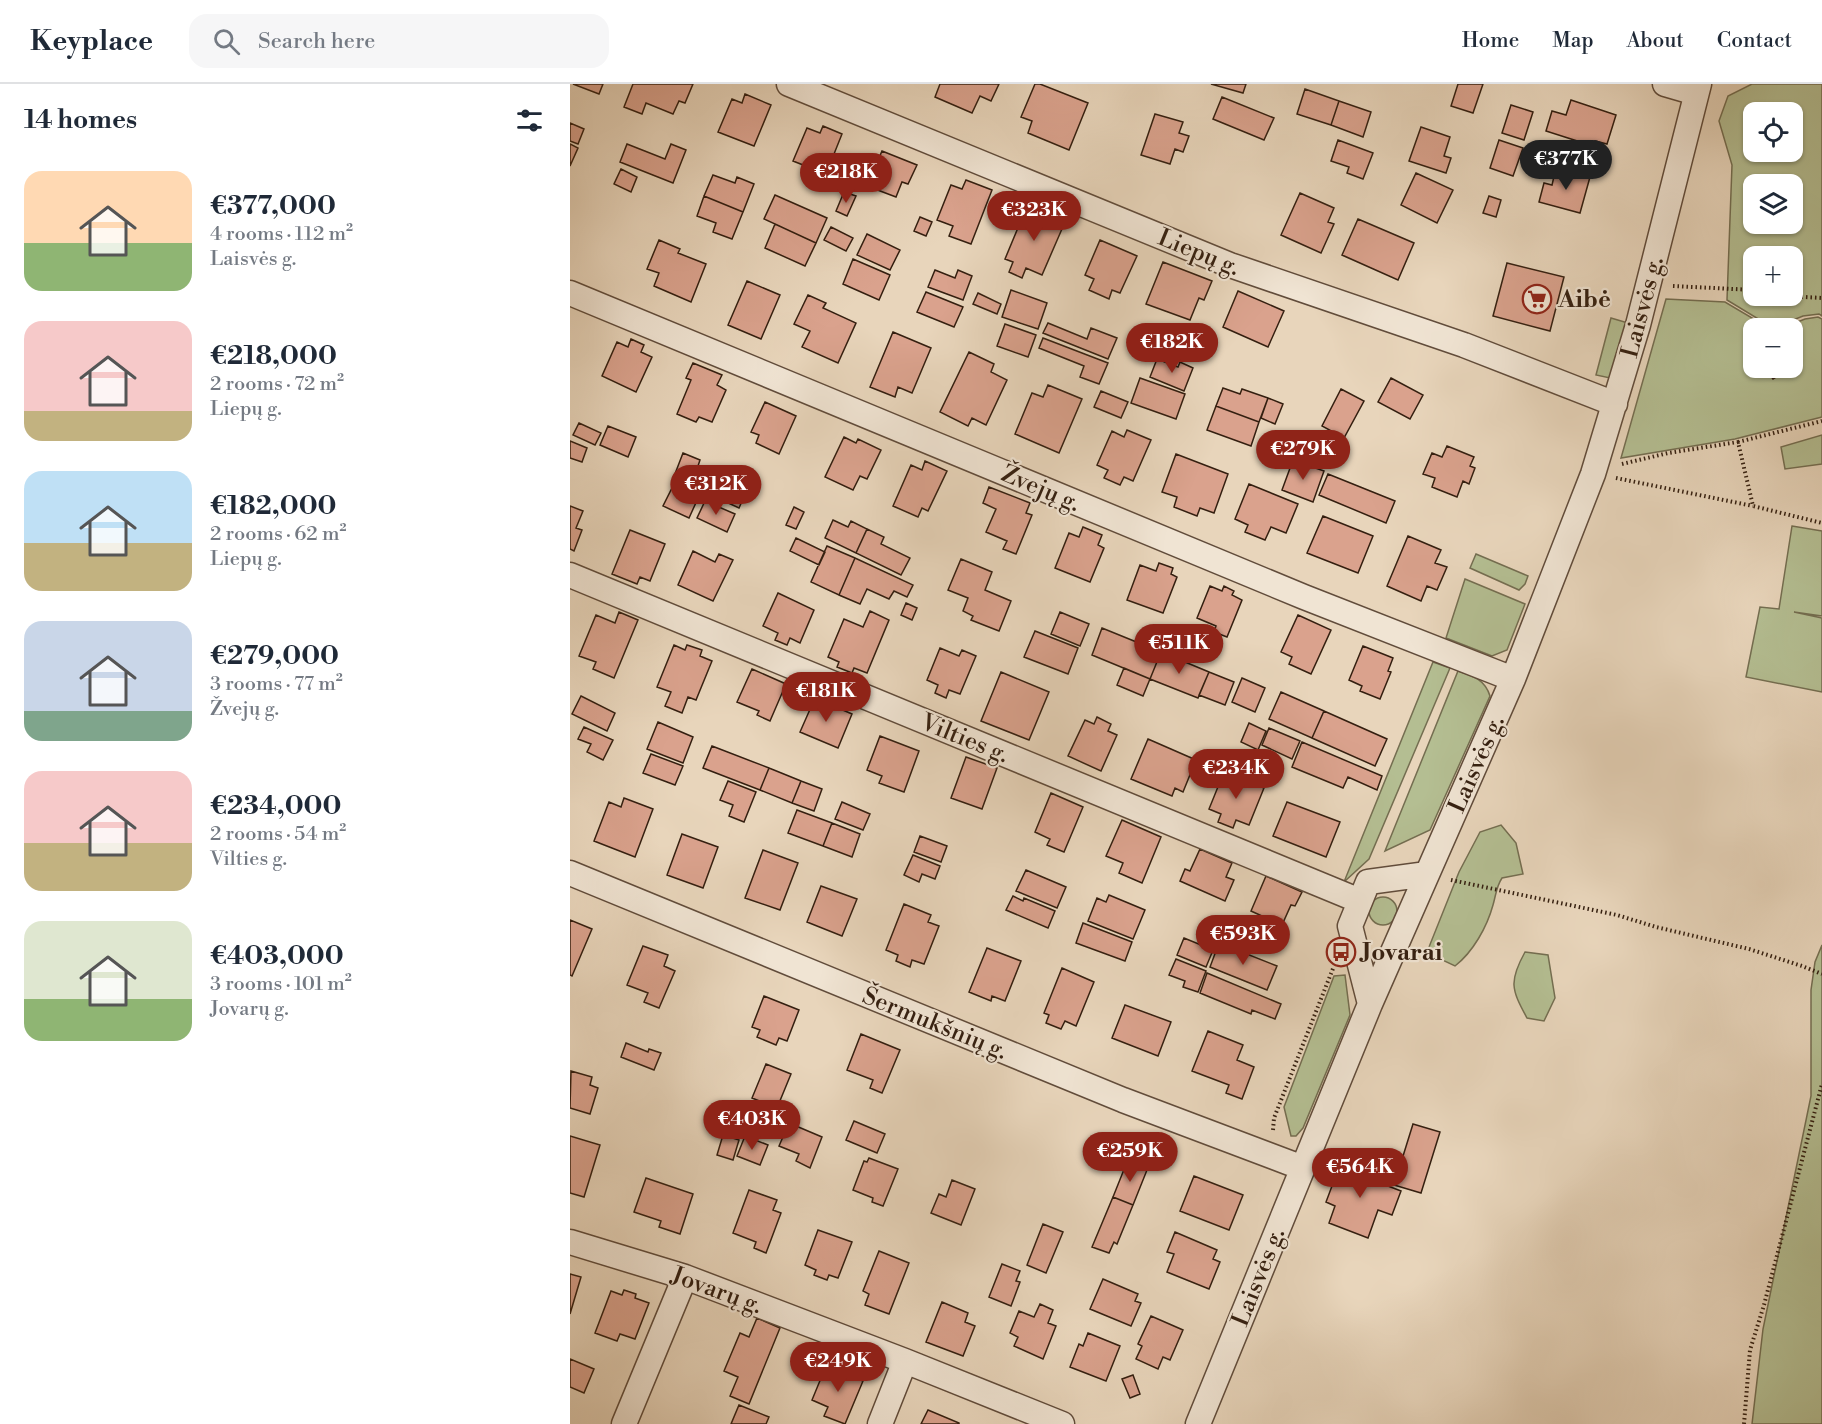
<!DOCTYPE html>
<meta charset="utf-8">
<style>
:root{--surface:#fff;--page:#f6f6f7;--text:#1f2937;--muted:#747a83;--line:#e0e1e3;--accent:#8f2418}
body{margin:0;font-family:"Libre Bodoni",serif;background:var(--page);color:var(--text);height:100vh;display:flex;flex-direction:column;font-size:22px;white-space:nowrap}
*{box-sizing:border-box;margin:0}
p{font-size:20px;color:var(--muted)}
.icon{flex:none;width:33px;height:33px;fill:none;stroke:currentColor;stroke-width:2;stroke-linecap:round;stroke-linejoin:round}
.map{position:relative;flex:1;overflow:hidden}
.side{display:flex;flex-direction:column;background:var(--surface);width:570px}
.side>*{flex:none}
.fabs{position:absolute;left:1173px;top:18px;display:grid;gap:12px}
.fabs a{display:grid;place-items:center;width:60px;height:60px;border-radius:12px;background:var(--surface);box-shadow:0 2px 4px #0004;font-size:30px}
.price{position:absolute;translate:-50% -51px;padding:0 14px;border-radius:21px;background:var(--accent);color:#fff;font-size:20px;line-height:39px;filter:drop-shadow(0 2px 3px #0008)}
.price::after{content:'';position:absolute;left:50%;top:36px;width:18px;height:14px;margin-left:-9px;background:inherit;clip-path:polygon(0 0,100% 0,50% 100%)}
.price.selected{background:#222;color:#fff}
ul{padding:0;list-style:none}
li{display:flex;align-items:center;gap:18px;height:150px;padding:0 24px}
li span{display:grid;place-items:center;flex:none;width:168px;height:120px;border-radius:18px;color:#555}
li>.icon{margin-inline-start:auto}
span .icon{width:72px;height:72px;fill:#fffc;stroke-width:1}
li b{font-size:26px}
h2{display:flex;justify-content:space-between;align-items:center;height:72px;padding:0 24px;font-size:26px}
header{display:flex;align-items:center;gap:36px;box-sizing:border-box;height:84px;padding:0 30px;background:var(--surface);border-bottom:2px solid var(--line)}
header strong{font-size:28px}
nav{display:flex;gap:33px;margin-inline-start:auto;font-size:21px}
.search{width:420px;height:54px;background:var(--page);display:flex;align-items:center;gap:15px;box-sizing:border-box;padding:0 21px;border-radius:18px;color:var(--muted);font-size:22px}
main{display:flex;flex:1;min-height:0}
.map>svg:first-child{display:block}
.green{fill:#b4be92;stroke:#746e51;stroke-width:1.5;fill-rule:evenodd}
.building{fill:#daa28d;stroke:#341f10;stroke-width:1.5}
.lines{fill:none;stroke-linecap:round;stroke-linejoin:round}
.street-casing{stroke:#614c3b;stroke-width:27}
.path{stroke:#341f10;stroke-width:4;stroke-dasharray:1.5 3;stroke-linecap:butt}
.street{stroke:#f0e4d3;stroke-width:24}
.labels{text-anchor:middle;stroke-width:4.5;stroke-linejoin:round;paint-order:stroke}
.street-label{font-size:24px;fill:#341f10;stroke:#f0e4d3}
.poi-label{font-size:24px;font-weight:bold;fill:#341f10;stroke:#f0e4d3;text-anchor:start}
</style>
<header>
<strong>Keyplace</strong>
<div class="search"><svg class="icon" aria-label="search" viewBox="0 0 24 24"><circle cx="10" cy="10" r="6"/><path d="M15 15l6 6"/></svg>Search here</div>
<nav><a>Home</a><a>Map</a><a>About</a><a>Contact</a></nav>
</header>
<main>
<section class="side">
<h2>14 homes<svg class="icon" aria-label="filters" viewBox="0 0 24 24"><path d="M4 7h16M4 17h16"/><circle cx="9" cy="7" r="2"/><circle cx="15" cy="17" r="2"/></svg></h2>
<ul>
<li><span style="background:linear-gradient(#ffd9b3 60%,#8fb573 0)"><svg class="icon" aria-label="home" viewBox="0 0 24 24"><path d="M3 11l9-7 9 7M6 9v11h12V9"/></svg></span><div><b>€377,000</b><p>4 rooms · 112 m²</p><p>Laisvės g.</p></div></li>
<li><span style="background:linear-gradient(#f6c9c9 75%,#c2b280 0)"><svg class="icon" aria-label="home" viewBox="0 0 24 24"><path d="M3 11l9-7 9 7M6 9v11h12V9"/></svg></span><div><b>€218,000</b><p>2 rooms · 72 m²</p><p>Liepų g.</p></div></li>
<li><span style="background:linear-gradient(#bfe0f5 60%,#c2b280 0)"><svg class="icon" aria-label="home" viewBox="0 0 24 24"><path d="M3 11l9-7 9 7M6 9v11h12V9"/></svg></span><div><b>€182,000</b><p>2 rooms · 62 m²</p><p>Liepų g.</p></div></li>
<li><span style="background:linear-gradient(#c9d6e8 75%,#7fa58c 0)"><svg class="icon" aria-label="home" viewBox="0 0 24 24"><path d="M3 11l9-7 9 7M6 9v11h12V9"/></svg></span><div><b>€279,000</b><p>3 rooms · 77 m²</p><p>Žvejų g.</p></div></li>
<li><span style="background:linear-gradient(#f6c9c9 60%,#c2b280 0)"><svg class="icon" aria-label="home" viewBox="0 0 24 24"><path d="M3 11l9-7 9 7M6 9v11h12V9"/></svg></span><div><b>€234,000</b><p>2 rooms · 54 m²</p><p>Vilties g.</p></div></li>
<li><span style="background:linear-gradient(#dfe7d0 65%,#8fb573 0)"><svg class="icon" aria-label="home" viewBox="0 0 24 24"><path d="M3 11l9-7 9 7M6 9v11h12V9"/></svg></span><div><b>€403,000</b><p>3 rooms · 101 m²</p><p>Jovarų g.</p></div></li>
</ul>
</section>
<div class="map">
<svg width="1252" height="1340" viewBox="0 0 1252 1340">
<rect width="100%" height="100%" fill="#e8d5bb"/>
<filter id="stains"><feTurbulence type="fractalNoise" baseFrequency=".00333" numOctaves="4"/><feColorMatrix values="0 0 0 0 .2 0 0 0 0 .09 0 0 0 0 .02 0 0 0 .5 -.17"/></filter>
<radialGradient id="worn" r=".72"><stop offset=".6" stop-color="#630" stop-opacity="0"/><stop offset="1" stop-color="#630" stop-opacity=".3"/></radialGradient>
<path class="green" d="M1182,0H1252V232L1249,230L1233,232L1203,244L1157,216L1162,81L1149,37L1158,12ZM1184,28H1222V68H1184ZM1184,100H1222V140H1184ZM1184,172H1222V212H1184Z
M1096,215L1155,218L1199,244H1184V284H1222V244H1212L1235,235L1248,233L1252,235V333L1165,355L1051,374Z
M1041,234L1058,239L1040,294L1026,291Z
M1252,351V380L1215,385L1211,363Z
M1222,442L1252,447V532L1224,528L1252,534V608L1176,593L1190,523L1209,525Z
M906,470L958,492L955,500L949,506L900,484Z
M895,495L955,520L937,566L922,572L876,554Z
M863,578L880,584L799,775L774,798Z
M888,587C904,592 915,596 920,612L860,746L815,767Z
M931,741L946,759L953,790L932,794C926,803 926,811 923,821C917,843 903,868 885,882L868,874L859,863L889,788L910,748Z
M799 827a14 14 0 1 1 28 0a14 14 0 1 1-28 0Z
M1252,861V1340H1182L1193,1245L1241,1012V906L1245,878Z
M955,868L978,871L985,914L974,937L957,934C941,905 939,897 955,868Z
M775,891L780,931L733,1044L726,1052H721L714,1023L764,892Z"/>
<path class="building" d="M3,0H33L29,10Z
M63,0H123L115,19L109,17L103,30L76,19L72,30L54,23Z
M370,0H429L421,17L410,12L402,29L365,13Z
M465,0H470L518,19L499,66L458,49L462,37L451,33Z
M641,0H676L673,9Z
M888,0H913L903,29L881,22Z
M735,5L769,17L761,41L727,30Z
M175,10L201,21L184,62L148,48L162,15L172,19Z
M652,13L704,34L694,56L643,35Z
M1001,16L1046,31L1037,60L1025,57L1023,62L976,47L982,27L996,31Z
M769,17L801,28L793,53L761,41Z
M941,21L963,28L954,56L932,49Z
M585,30L613,38L609,49L619,52L613,68L605,65L600,80L571,71Z
M0,39L14,45L8,60L0,57Z
M253,42L272,50L256,90L223,77L237,44L250,49Z
M851,43L880,53L874,72L881,74L876,89L839,77Z
M768,56L803,69L793,95L777,89L779,83L761,77Z
M929,56L953,64L943,92L920,84Z
M0,60L8,64L0,82Z
M57,60L95,75L101,60L116,66L103,99L50,78Z
M312,67L347,81L338,100L332,98L326,113L297,102Z
M986,84L1020,93L1010,129L969,118L974,99L982,101Z
M51,85L67,93L61,108L44,100Z
M846,89L883,106L867,139L831,121Z
M143,91L165,99L167,93L184,100L173,128L134,112Z
M396,96L422,106L401,160L379,152L383,142L367,136L381,101L392,105Z
M274,108L286,112L277,132L266,127Z
M730,109L764,124L758,138L764,140L751,169L711,151Z
M205,111L257,134L246,159L194,135Z
M134,112L173,128L162,155L143,148L146,139L127,132Z
M919,112L931,116L926,133L913,129Z
M457,122L495,138L472,191L456,184L452,194L439,188L443,178L435,175Z
M350,133L362,138L356,152L344,147Z
M788,135L844,159L828,196L772,171Z
M205,140L246,159L235,182L195,164Z
M261,143L283,154L276,167L254,156Z
M297,150L330,166L320,186L287,171Z
M89,156L110,165L108,169L136,180L121,218L84,202L89,189L77,185Z
M530,156L567,172L550,209L542,206L539,215L519,206L524,195L515,191Z
M283,175L320,191L309,216L273,200Z
M593,178L642,197L634,216L629,214L620,236L576,220Z
M937,179L994,193L980,247L923,232Z
M365,186L385,194L388,186L402,192L393,216L358,203Z
M177,197L210,211L191,255L158,241Z
M441,206L477,219L468,245L432,233Z
M668,207L714,227L698,263L653,243Z
M356,208L393,223L384,243L347,228Z
M408,209L431,220L427,230L403,220Z
M238,211L256,219L253,224L286,239L268,279L232,263L240,247L224,240Z
M478,239L517,255L521,244L547,254L538,275L473,249Z
M435,240L466,251L458,273L427,262Z
M323,248L361,264L342,309L328,303L325,313L300,303Z
M473,254L538,279L529,300L510,293L514,282L469,264Z
M61,255L74,261L71,268L82,273L66,308L32,292L47,258L58,263Z
M399,268L424,280L421,288L437,296L416,341L402,334L398,342L370,328Z
M587,275L608,283L610,278L623,284L614,307L580,293Z
M123,279L152,291L147,301L156,306L142,338L129,333L126,338L107,330L121,296L116,294Z
M1195,284H1211L1214,288L1203,295Z
M570,294L615,310L606,335L561,319Z
M821,294L853,311L840,335L808,318Z
M478,301L512,315L489,369L445,350L462,309L473,313Z
M653,304L670,310L672,305L698,314L689,338L646,322Z
M771,305L794,317L774,354L752,342Z
M531,307L558,318L551,334L524,323Z
M698,314L713,320L705,340L691,334Z
M195,318L226,332L209,370L186,359L189,351L181,348Z
M646,322L689,338L681,362L637,346Z
M9,339L31,349L25,361L3,351Z
M38,342L66,353L58,373L30,361Z
M557,346L581,356L563,397L554,393L550,401L534,394L538,386L527,381L542,347L554,353Z
M274,353L286,359L288,355L311,366L297,395L290,392L283,406L255,393Z
M746,353L763,359L755,379L739,373Z
M0,357L17,364L12,378L0,374Z
M877,362L904,373L900,382L905,384L899,400L893,397L887,413L862,403L865,394L853,390L862,369L872,373Z
M113,369L130,376L127,385L141,391L135,408L103,395Z
M606,370L658,390L644,429L630,424L627,432L604,423L607,413L592,408Z
M723,376L754,387L743,418L712,406Z
M355,377L377,387L358,427L352,424L348,433L323,422L341,381L352,386Z
M758,390L825,417L816,439L749,411Z
M146,392L177,406L169,424L139,410Z
M104,400L129,412L119,434L93,422Z
M679,400L728,420L716,449L701,443L695,456L675,448L678,441L665,435Z
M419,403L460,419L456,429L462,431L446,470L433,465L437,457L416,448L426,425L413,419Z
M135,417L165,430L157,448L127,434Z
M0,422L13,427L6,444L12,446L4,467L0,465Z
M224,423L234,428L226,445L216,441Z
M753,432L803,452L788,489L737,469Z
M263,436L278,443L281,437L297,445L286,469L255,454Z
M513,443L532,451L528,461L534,464L520,498L485,484L499,449L509,453Z
M297,445L314,453L311,460L340,474L331,491L286,469Z
M60,446L95,460L80,497L70,493L67,500L42,490Z
M838,452L871,466L865,479L877,483L867,506L857,502L851,517L817,502Z
M226,454L255,468L249,481L220,467Z
M257,462L285,474L269,511L241,498Z
M123,467L145,478L149,470L163,476L143,517L108,501Z
M285,474L343,501L337,513L324,507L319,515L297,505L290,520L269,511Z
M391,475L422,488L415,506L441,517L429,547L401,536L403,532L393,527L398,514L378,506Z
M589,479L603,484L601,490L607,493L593,529L557,516L570,481L586,487Z
M640,502L652,507L654,502L664,507L662,511L672,516L657,553L644,548L646,542L627,534Z
M208,509L244,526L230,559L220,554L217,561L205,556L208,549L193,542Z
M336,519L347,524L342,536L331,531Z
M300,527L319,536L297,589L284,584L282,589L267,583L269,578L258,573L274,535L293,543Z
M49,528L68,536L44,594L23,585L26,578L9,572L26,531L45,539Z
M490,528L519,540L510,562L481,550Z
M728,531L761,546L741,590L719,580L722,573L711,568Z
M532,544L591,568L580,595L522,571Z
M465,547L508,564L498,590L454,573Z
M104,561L115,566L117,561L132,566L130,572L142,577L126,616L118,613L112,629L95,622L101,608L87,603Z
M793,562L823,574L818,587L821,588L810,615L790,607L792,602L779,596Z
M370,564L389,572L392,566L406,572L390,610L379,606L376,614L365,609L368,601L357,596Z
M591,568L639,588L628,614L580,595Z
M554,584L580,595L573,612L547,601Z
M182,585L216,600L200,637L187,631L189,627L167,618Z
M431,588L479,608L459,656L411,637Z
M639,588L664,598L655,621L629,611Z
M672,594L695,604L685,628L662,618Z
M711,608L754,627L742,654L699,635Z
M11,612L45,629L37,647L2,630Z
M245,614L282,630L268,664L230,648Z
M754,627L817,655L805,682L742,654Z
M527,633L541,640L538,647L547,651L531,687L498,672L515,636L524,640Z
M88,638L123,653L113,679L77,665Z
M679,639L696,647L688,666L671,658Z
M14,643L43,656L33,676L17,668L21,660L8,655Z
M699,644L730,657L722,675L692,661Z
M310,652L349,667L334,708L309,699L312,692L297,686Z
M578,655L626,676L613,708L605,704L602,712L561,695Z
M732,658L812,692L807,706L778,693L773,704L722,683Z
M142,662L199,684L190,706L133,684Z
M81,670L113,682L105,701L73,689Z
M396,673L427,684L412,725L381,714Z
M199,684L231,697L222,719L190,706Z
M654,688L694,704L679,741L666,736L663,744L648,738L651,730L639,725Z
M158,697L186,708L174,738L159,732L163,721L150,716Z
M231,697L252,705L244,727L222,719Z
M481,709L513,723L494,768L477,761L480,755L465,748Z
M54,714L83,725L65,773L24,757L39,718L51,723Z
M272,718L300,730L293,746L265,735Z
M717,718L770,738L756,773L703,752Z
M227,726L262,739L253,762L218,749Z
M552,736L591,753L572,799L549,789L553,779L536,772Z
M262,739L290,750L282,773L253,762Z
M112,750L148,763L133,804L97,791Z
M350,752L377,762L371,778L344,768Z
M630,765L662,779L656,793L664,796L655,817L610,797L615,785L620,787Z
M193,766L228,779L210,826L175,814Z
M343,771L370,782L365,795L352,790L349,798L334,791Z
M456,786L496,803L487,824L446,807Z
M696,792L732,808L725,822L721,821L712,841L681,827Z
M251,802L287,815L272,852L237,838Z
M539,811L575,826L563,855L518,837L527,814L536,818Z
M443,812L453,817L454,814L485,827L478,844L436,826Z
M334,820L361,831L358,838L369,842L354,880L342,876L340,883L326,877L328,871L316,866Z
M0,836L22,845L2,892L0,891Z
M513,839L562,858L555,877L506,859Z
M614,854L631,861L633,854L646,859L636,883L607,871Z
M649,859L707,882L697,906L640,883Z
M73,862L98,871L94,882L105,887L89,924L74,918L78,909L57,901Z
M417,864L451,877L435,917L422,912L421,917L399,908Z
M606,875L636,887L628,908L613,903L615,897L599,891Z
M492,884L524,898L506,942L495,937L491,945L476,939L479,931L474,929Z
M637,889L711,920L705,935L682,926L681,930L630,909Z
M194,912L229,926L217,957L209,954L206,961L187,953L190,946L182,943Z
M555,921L601,938L588,972L542,954Z
M638,947L673,961L667,976L684,983L672,1015L656,1009L659,1001L622,987Z
M291,950L330,966L312,1009L300,1004L303,996L277,986Z
M56,959L78,968L79,965L91,969L84,986L51,973Z
M196,980L221,990L207,1024L182,1014Z
M1,987L22,993L20,1001L28,1004L20,1030L0,1024Z
M165,1028L178,1032L171,1053L158,1049Z
M284,1037L315,1050L307,1069L276,1056Z
M219,1039L252,1053L240,1084L226,1077L229,1070L209,1062Z
M843,1040L870,1048L851,1109L824,1101Z
M153,1051L169,1056L163,1076L147,1071Z
M0,1052L30,1061L14,1113L0,1109Z
M175,1052L198,1061L190,1081L167,1072Z
M299,1074L328,1085L313,1122L302,1118L303,1114L283,1106L294,1077L297,1078Z
M557,1078L577,1086L563,1121L543,1113Z
M771,1078L820,1096L818,1102L831,1107L822,1131L808,1126L798,1154L759,1139L765,1122L756,1118Z
M624,1092L673,1111L659,1146L610,1127Z
M76,1094L123,1110L110,1150L89,1143L91,1137L64,1128Z
M382,1096L405,1105L391,1141L361,1129L369,1110L376,1113Z
M179,1106L207,1116L203,1126L211,1129L196,1169L184,1164L186,1158L163,1149Z
M543,1113L563,1121L547,1160L544,1158L539,1169L522,1163Z
M473,1140L493,1148L476,1189L457,1181Z
M248,1146L282,1158L268,1194L259,1191L257,1196L244,1191L246,1186L235,1181Z
M605,1148L647,1166L643,1175L650,1178L639,1205L597,1188L604,1170L597,1168Z
M309,1167L339,1179L319,1230L295,1221L299,1210L293,1207Z
M432,1180L450,1187L446,1197L450,1198L441,1222L419,1213Z
M0,1190L11,1193L0,1230Z
M533,1195L568,1210L565,1217L571,1219L561,1242L520,1225Z
M54,1206L66,1210L65,1214L79,1219L65,1255L50,1250L47,1257L25,1249L41,1207L52,1211Z
M372,1218L398,1229L395,1238L405,1242L393,1272L356,1258Z
M470,1220L483,1226L478,1239L486,1242L473,1275L444,1262L448,1253L440,1249L449,1227L464,1233Z
M581,1232L613,1246L600,1276L593,1273L588,1285L566,1275L572,1262L568,1260Z
M187,1234L210,1244L179,1320L160,1312L168,1293L154,1287L170,1249L179,1253Z
M518,1249L550,1262L536,1297L500,1283L509,1260L513,1262Z
M0,1275L24,1285L14,1309L0,1303Z
M265,1281L282,1287L280,1292L293,1297L275,1340L254,1332L258,1323L242,1316L256,1282L262,1285Z
M563,1291L570,1310L560,1314L552,1295Z
M169,1321L199,1333L196,1340H161Z
M358,1326L389,1339V1340H351Z"/>
<g class="lines">
<g class="street-casing">
<path id="street" d="M219,0L660,181L894,261L1045,320
M1095,0L1126,9
M0,209L734,513L943,595
M0,491L790,817
M0,789L553,1016L733,1084
M800,920L780,842L798,798L857,790
M0,1158L115,1193L335,1277L492,1340
M54,1340L115,1193
M310,1340L335,1277
M628,1340L800,920L943,595L1023,390L1068,241L1129,0"/>
</g>
<path class="path" d="M1103,202L1184,206
M1218,212L1252,214
M1168,358L1252,337
M1052,380L1098,369L1168,358L1183,422L1252,439
M1046,394L1183,422
M881,796L1047,831L1086,843L1179,865L1232,882L1252,890
M703,1046L704,1034L764,882
M1174,1340L1180,1266L1194,1221L1252,1000"/>
<use href="#street" class="street"/>
</g>
<defs>
<g id="supermarket-ring" transform="scale(1.5)"><circle r="9.5" fill="#f0e4d3" stroke="#8f2418" stroke-width="1.5"/><path d="M-6-5.5h2.5l.6 2H6L4.5 2H-2.5L-4.4-4H-6ZM-1.5 3.2a1.3 1.3 0 1 0 .1 0ZM3 3.2a1.3 1.3 0 1 0 .1 0Z" fill="#8f2418"/></g>
<g id="bus-ring" transform="scale(1.5)"><circle r="9.5" fill="#f0e4d3" stroke="#8f2418" stroke-width="1.5"/><path d="M-5-6H5V4H4V6H2V4H-2V6H-4V4H-5ZM-3.5-4V0h7V-4ZM-3.5 1.2v1.5H-2V1.2ZM2 1.2v1.5H3.5V1.2Z" fill="#8f2418"/></g>
</defs>
<g fill-rule="evenodd">
<use href="#supermarket-ring" x="967" y="215"/>
<use href="#bus-ring" x="771" y="868"/>
</g>
<g class="labels">
<g class="street-label">
<text transform="translate(629 168) rotate(22)" y="8">Liepų g.</text>
<text transform="translate(1072 223) rotate(-75)" y="8">Laisvės g.</text>
<text transform="translate(471 404) rotate(23)" y="8">Žvejų g.</text>
<text transform="translate(395 654) rotate(22)" y="8">Vilties g.</text>
<text transform="translate(906 680) rotate(-66)" y="8">Laisvės g.</text>
<text transform="translate(365 939) rotate(22)" y="8">Šermukšnių g.</text>
<text transform="translate(688 1193) rotate(-68)" y="8">Laisvės g.</text>
<text transform="translate(147 1206) rotate(20)" y="8">Jovarų g.</text>
</g>
<g class="poi-label">
<text x="988" y="223">Aibė</text>
<text x="792" y="876">Jovarai</text>
</g>
</g>
<rect width="100%" height="100%" filter="url(#stains)"/>
<rect width="100%" height="100%" fill="url(#worn)"/>
</svg>
<div class="fabs">
<a><svg class="icon" aria-label="locate" viewBox="0 0 24 24"><circle cx="12" cy="12" r="6"/><path d="M12 2v4M12 18v4M2 12h4M18 12h4"/></svg></a>
<a><svg class="icon" aria-label="layers" viewBox="0 0 24 24"><path d="M12 4l9 5-9 5-9-5zM3 14l9 5 9-5"/></svg></a>
<a>+</a>
<a>−</a>
</div>
<b class="price selected" style="left:996px;top:107px">€377K</b>
<b class="price" style="left:276px;top:120px">€218K</b>
<b class="price" style="left:464px;top:158px">€323K</b>
<b class="price" style="left:602px;top:290px">€182K</b>
<b class="price" style="left:733px;top:397px">€279K</b>
<b class="price" style="left:146px;top:432px">€312K</b>
<b class="price" style="left:609px;top:591px">€511K</b>
<b class="price" style="left:256px;top:639px">€181K</b>
<b class="price" style="left:666px;top:716px">€234K</b>
<b class="price" style="left:673px;top:882px">€593K</b>
<b class="price" style="left:182px;top:1067px">€403K</b>
<b class="price" style="left:560px;top:1099px">€259K</b>
<b class="price" style="left:790px;top:1115px">€564K</b>
<b class="price" style="left:268px;top:1309px">€249K</b>
</div>
</main>
